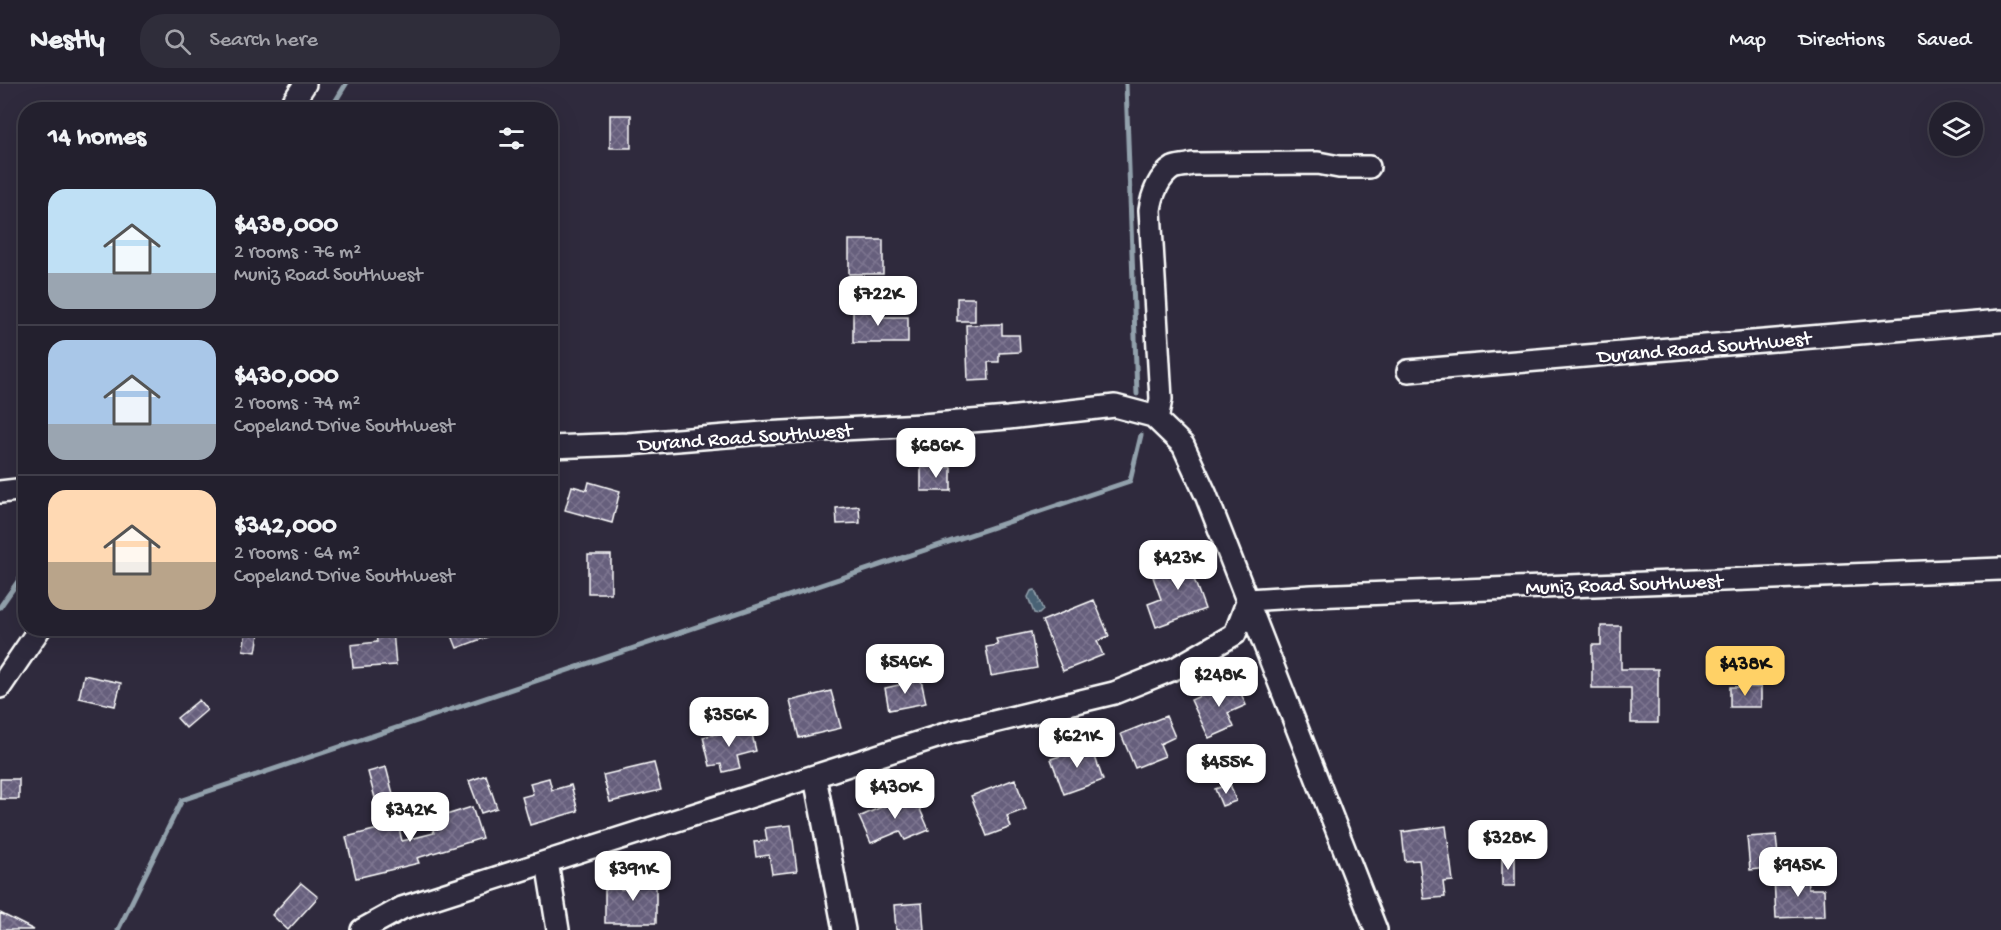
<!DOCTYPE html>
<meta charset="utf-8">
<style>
:root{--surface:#23202e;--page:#2f2d3a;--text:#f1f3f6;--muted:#a3a3aa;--line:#403e4a;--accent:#ffd166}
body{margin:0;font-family:"Gochi Hand",sans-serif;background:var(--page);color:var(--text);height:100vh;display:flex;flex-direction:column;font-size:22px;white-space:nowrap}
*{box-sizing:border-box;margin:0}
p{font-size:20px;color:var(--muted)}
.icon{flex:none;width:33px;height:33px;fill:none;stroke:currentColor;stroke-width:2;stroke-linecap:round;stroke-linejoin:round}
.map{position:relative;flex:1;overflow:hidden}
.drawer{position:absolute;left:18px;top:18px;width:540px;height:534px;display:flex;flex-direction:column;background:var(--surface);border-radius:24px;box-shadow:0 6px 24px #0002,0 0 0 2px var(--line)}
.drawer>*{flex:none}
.controls{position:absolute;left:1929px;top:18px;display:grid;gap:12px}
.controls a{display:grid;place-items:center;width:54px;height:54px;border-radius:50%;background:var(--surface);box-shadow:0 6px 24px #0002,0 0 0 2px var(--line);font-size:30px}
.price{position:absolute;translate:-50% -51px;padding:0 14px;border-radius:12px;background:#fff;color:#222;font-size:20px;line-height:39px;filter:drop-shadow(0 2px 3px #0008)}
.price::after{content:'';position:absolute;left:50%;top:36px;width:18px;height:14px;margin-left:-9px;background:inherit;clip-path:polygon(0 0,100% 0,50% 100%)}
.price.on{background:var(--accent);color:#111}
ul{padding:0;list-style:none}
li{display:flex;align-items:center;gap:18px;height:150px;padding:0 30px}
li+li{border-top:2px solid var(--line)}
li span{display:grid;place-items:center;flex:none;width:168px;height:120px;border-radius:18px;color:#555}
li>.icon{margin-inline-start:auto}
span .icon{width:72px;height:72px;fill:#fffc;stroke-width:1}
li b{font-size:26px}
h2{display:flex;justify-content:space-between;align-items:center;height:72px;padding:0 30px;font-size:26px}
header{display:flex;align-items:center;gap:36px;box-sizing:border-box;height:84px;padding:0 30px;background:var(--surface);border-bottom:2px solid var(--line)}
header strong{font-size:28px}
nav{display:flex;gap:33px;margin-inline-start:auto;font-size:21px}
.search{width:420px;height:54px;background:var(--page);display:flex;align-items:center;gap:15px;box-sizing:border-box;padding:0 21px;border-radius:24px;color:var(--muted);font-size:22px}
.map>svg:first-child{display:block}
.water{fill:url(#water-ripples);stroke:#92a1ac;stroke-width:1.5}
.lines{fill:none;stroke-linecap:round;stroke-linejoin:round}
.stream{stroke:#92a1ac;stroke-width:5}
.building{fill:url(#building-cross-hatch);stroke:#fff;stroke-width:1.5}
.minor-casing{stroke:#fff;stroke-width:26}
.minor{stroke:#2f2a3d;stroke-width:21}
.labels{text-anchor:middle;stroke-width:4.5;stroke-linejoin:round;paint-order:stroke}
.street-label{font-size:21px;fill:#fff;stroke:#2f2a3d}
</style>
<header>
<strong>Nestly</strong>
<div class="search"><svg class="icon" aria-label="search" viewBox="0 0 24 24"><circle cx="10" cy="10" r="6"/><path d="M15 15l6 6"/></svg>Search here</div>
<nav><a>Map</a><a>Directions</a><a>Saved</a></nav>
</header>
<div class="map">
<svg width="2001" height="846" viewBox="0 0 2001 846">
<defs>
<pattern id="water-ripples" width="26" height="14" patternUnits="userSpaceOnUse" patternTransform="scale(1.5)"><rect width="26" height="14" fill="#4a6274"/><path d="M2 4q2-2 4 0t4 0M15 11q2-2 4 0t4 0" fill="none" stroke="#657a89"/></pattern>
<pattern id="building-cross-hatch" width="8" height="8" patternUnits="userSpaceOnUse" patternTransform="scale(1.5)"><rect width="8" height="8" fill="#665e7c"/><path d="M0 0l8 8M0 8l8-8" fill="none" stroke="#7d7690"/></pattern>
</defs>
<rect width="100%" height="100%" fill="#2f2a3d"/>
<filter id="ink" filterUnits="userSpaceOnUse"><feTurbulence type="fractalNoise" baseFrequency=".0167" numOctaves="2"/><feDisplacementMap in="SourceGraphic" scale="12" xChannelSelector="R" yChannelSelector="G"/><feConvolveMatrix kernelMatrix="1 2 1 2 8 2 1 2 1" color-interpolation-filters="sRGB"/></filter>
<g filter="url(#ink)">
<path class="water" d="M1035,506L1043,526L1039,530L1034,529L1028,513L1031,507Z"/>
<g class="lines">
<path class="stream" d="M1126,0L1137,310
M330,26L346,0
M0,523L26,486
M118,846L182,716L1130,397L1141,351"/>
</g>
<path class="building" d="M610,31H631V64H610Z
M849,156H883V190H849Z
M957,214H975V237H957Z
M853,222H876V233H908V259H853Z
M1002,240V251H1019L1020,268L999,269V278H988L989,296L968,297L966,241Z
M921,383H951V407H921Z
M589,398L620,407L612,439L565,426L572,402L587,406Z
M859,422L860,439L837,440L836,424Z
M1196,467L1205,491L1194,495L1205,525L1156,543L1148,520L1161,515L1153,493L1176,485L1173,475Z
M588,471H611V509H588Z
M1094,516L1109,552L1097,557L1103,571L1063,587L1042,537Z
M1601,542H1621V585H1658V639H1631V604H1592V561H1601Z
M466,544H506V546L457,564L451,549Z
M393,547L396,581L353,584L351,561L377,558L376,549Z
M246,548L259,550L256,568L243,566Z
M1031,548L1037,584L991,592L986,563L998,561L996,555Z
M84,591L121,599L115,622L79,614Z
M921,596L926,619L889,626L885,604Z
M1235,596L1246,621L1228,629L1234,643L1209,654L1191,616Z
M1730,603H1761V623H1730Z
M831,607L841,644L799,654L790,617Z
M199,616L207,626L186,644L177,634Z
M1166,632L1175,653L1160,660L1165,672L1135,684L1121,650Z
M750,642L756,667L737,672L740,684L723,688L721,680L710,682L703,653Z
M1091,661L1103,696L1064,710L1051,675Z
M654,679L661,706L610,718L603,691Z
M386,683L393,710L375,714L368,688Z
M486,691L497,724L481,729L469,697Z
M549,694L552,706L571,701L578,727L530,741L522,713L533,710L530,699Z
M0,695H19V715H0Z
M1015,695L1026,725L1007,732L1011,743L987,752L971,712Z
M1230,700L1236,717L1222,722L1215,705Z
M913,709L929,746L905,756L900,747L871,759L859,733Z
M472,723L482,754L417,774L419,779L356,794L346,753L398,740L402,757L434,749L430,736Z
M791,741L797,787L772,790L769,771L756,773L754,758L767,757L765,744Z
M1446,742L1453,797L1443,798L1445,813L1424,815L1419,776L1405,777L1402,748Z
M1776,751L1779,783L1750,786L1747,753Z
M1502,773H1515V802H1502Z
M633,790H656V839H605V805H633Z
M1807,791L1808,805H1824L1825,832L1776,834L1774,793Z
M301,799L318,813L288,846L272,831Z
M922,819L924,846H896L894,821Z
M0,829L34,846H0Z"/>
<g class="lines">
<g class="minor-casing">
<path id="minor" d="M288,26L305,0
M1408,287L2001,237
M1157,336L1161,315L1150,126C1152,111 1159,92 1173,84C1178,82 1186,82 1192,80L1318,79L1339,83H1369
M550,363L628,360L763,349L922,341L1008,334L1115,322L1153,332L1183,361L1206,411L1376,846
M0,408L26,405
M0,603L40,544
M815,693L844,846
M547,778L558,846
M362,846L402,824L952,648L1114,609L1176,584L1235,550L1248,516L1312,512L2001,485"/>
</g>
<use href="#minor" class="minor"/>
</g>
</g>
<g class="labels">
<g class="street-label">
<text transform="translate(1704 262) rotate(-5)" y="7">Durand Road Southwest</text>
<text transform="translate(745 352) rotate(-4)" y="7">Durand Road Southwest</text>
<text transform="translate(1624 499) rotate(-2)" y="7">Muniz Road Southwest</text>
</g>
</g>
</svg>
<div class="controls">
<a><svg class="icon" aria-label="layers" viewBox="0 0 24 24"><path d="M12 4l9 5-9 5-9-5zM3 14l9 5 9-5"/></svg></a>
</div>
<b class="price" style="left:878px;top:243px">$722K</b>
<b class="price" style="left:936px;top:395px">$686K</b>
<b class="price" style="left:1178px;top:507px">$423K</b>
<b class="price" style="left:905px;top:611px">$546K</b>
<b class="price on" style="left:1745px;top:613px">$438K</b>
<b class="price" style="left:1219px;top:624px">$248K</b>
<b class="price" style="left:729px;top:664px">$356K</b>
<b class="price" style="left:1077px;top:685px">$621K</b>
<b class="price" style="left:1226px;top:711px">$455K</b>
<b class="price" style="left:895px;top:736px">$430K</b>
<b class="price" style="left:410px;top:759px">$342K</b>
<b class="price" style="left:1508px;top:787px">$328K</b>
<b class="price" style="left:1798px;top:814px">$945K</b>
<b class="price" style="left:633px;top:818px">$391K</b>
<section class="drawer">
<h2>14 homes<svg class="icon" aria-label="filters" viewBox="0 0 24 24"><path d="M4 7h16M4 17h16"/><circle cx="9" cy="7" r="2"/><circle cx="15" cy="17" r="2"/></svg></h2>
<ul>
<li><span style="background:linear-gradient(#bfe0f5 70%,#9aa5b1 0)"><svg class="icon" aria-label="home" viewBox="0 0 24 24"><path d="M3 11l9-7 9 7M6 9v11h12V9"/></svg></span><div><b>$438,000</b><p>2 rooms · 76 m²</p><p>Muniz Road Southwest</p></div></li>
<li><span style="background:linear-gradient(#a9c7e8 70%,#9aa5b1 0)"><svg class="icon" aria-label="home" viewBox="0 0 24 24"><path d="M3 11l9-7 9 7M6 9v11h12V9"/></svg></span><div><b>$430,000</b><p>2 rooms · 74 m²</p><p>Copeland Drive Southwest</p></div></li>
<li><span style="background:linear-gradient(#ffd9b3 60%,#b9a48a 0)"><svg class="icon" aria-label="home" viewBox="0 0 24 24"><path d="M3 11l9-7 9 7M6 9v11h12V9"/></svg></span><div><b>$342,000</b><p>2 rooms · 64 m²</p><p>Copeland Drive Southwest</p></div></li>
</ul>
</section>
</div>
